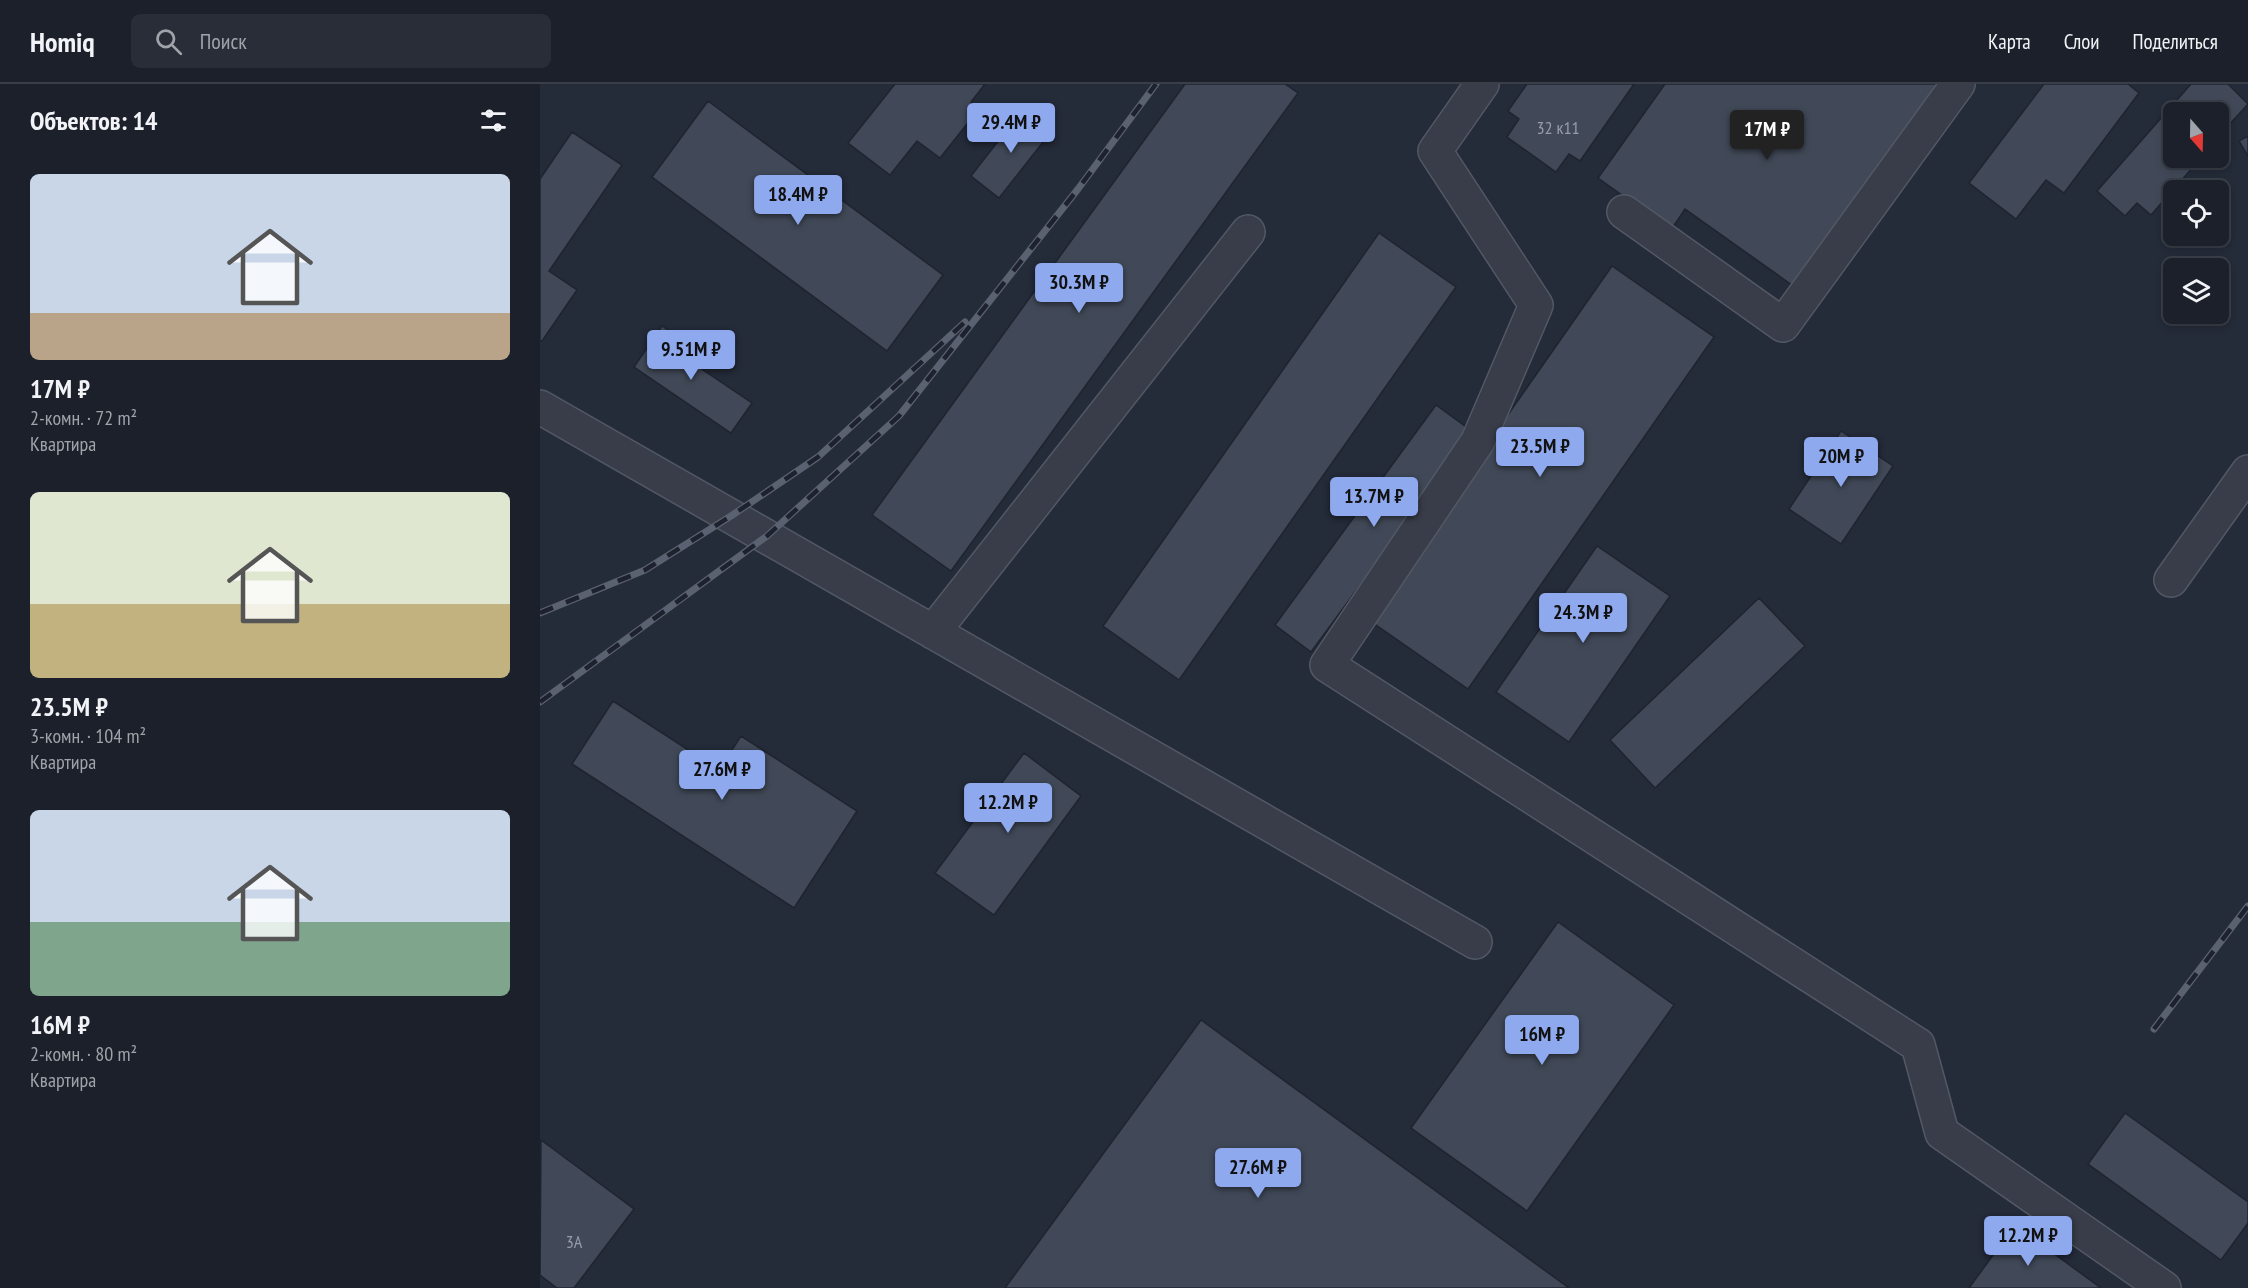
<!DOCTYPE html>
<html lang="ru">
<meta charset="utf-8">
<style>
:root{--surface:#1b202b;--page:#282d37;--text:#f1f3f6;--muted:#a0a3a9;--line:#393e47;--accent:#8fa9ee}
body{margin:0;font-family:"PT Sans Narrow",sans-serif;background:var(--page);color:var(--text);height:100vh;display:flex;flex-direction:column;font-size:22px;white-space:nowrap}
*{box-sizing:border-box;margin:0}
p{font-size:20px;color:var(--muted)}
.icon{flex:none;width:33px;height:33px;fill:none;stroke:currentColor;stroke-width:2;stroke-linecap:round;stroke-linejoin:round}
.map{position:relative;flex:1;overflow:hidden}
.sheet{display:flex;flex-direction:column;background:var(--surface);width:540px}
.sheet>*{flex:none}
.needle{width:39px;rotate:160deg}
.tools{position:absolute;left:1623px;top:18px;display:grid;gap:12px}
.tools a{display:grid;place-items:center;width:66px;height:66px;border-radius:9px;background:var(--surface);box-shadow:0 3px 9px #0003,0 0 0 2px var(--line);font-size:30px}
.price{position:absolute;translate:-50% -51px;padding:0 14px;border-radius:6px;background:var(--accent);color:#111;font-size:20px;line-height:39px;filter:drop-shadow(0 2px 3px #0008)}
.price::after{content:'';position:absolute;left:50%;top:36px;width:18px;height:14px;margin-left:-9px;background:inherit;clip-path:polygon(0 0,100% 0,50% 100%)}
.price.on{background:#222;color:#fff}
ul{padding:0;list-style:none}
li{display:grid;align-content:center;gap:12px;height:318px;padding:0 30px}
li span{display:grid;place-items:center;height:186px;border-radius:9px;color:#555}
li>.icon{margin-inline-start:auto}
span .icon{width:108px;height:108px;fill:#fffc;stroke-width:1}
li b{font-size:26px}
h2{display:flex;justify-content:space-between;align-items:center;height:72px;padding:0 30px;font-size:26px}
header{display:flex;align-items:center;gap:36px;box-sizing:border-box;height:84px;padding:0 30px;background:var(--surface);border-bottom:2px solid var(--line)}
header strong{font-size:28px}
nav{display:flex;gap:33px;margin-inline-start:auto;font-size:21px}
.search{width:420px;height:54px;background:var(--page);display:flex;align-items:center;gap:15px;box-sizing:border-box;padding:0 21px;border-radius:9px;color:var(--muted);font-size:22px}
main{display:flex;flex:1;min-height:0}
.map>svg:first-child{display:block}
.building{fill:#414958;stroke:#1f2430;stroke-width:1.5}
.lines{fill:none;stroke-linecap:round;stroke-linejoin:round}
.minor-casing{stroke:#535864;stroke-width:36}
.minor{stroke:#383d49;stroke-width:33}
.rail-casing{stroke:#5a6170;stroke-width:7}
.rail{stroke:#1d222e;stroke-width:4.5;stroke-dasharray:14;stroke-linecap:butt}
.labels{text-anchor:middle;stroke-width:4.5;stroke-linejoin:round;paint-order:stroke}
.number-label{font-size:18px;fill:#969caa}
</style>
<header>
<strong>Homiq</strong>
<div class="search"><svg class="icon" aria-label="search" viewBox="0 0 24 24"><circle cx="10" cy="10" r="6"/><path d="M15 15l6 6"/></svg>Поиск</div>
<nav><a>Карта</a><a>Слои</a><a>Поделиться</a></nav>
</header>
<main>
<section class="sheet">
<h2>Объектов: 14<svg class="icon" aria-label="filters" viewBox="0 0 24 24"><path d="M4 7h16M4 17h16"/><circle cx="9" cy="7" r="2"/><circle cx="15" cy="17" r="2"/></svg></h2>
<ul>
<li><span style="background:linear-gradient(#c9d6e8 75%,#b9a48a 0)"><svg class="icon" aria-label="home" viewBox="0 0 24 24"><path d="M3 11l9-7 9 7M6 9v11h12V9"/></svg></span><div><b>17M ₽</b><p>2-комн. · 72 m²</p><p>Квартира</p></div></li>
<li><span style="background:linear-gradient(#dfe7d0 60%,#c2b280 0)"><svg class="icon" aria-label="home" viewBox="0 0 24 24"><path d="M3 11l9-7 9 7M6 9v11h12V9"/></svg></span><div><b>23.5M ₽</b><p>3-комн. · 104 m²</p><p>Квартира</p></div></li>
<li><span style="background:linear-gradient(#c9d6e8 60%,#7fa58c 0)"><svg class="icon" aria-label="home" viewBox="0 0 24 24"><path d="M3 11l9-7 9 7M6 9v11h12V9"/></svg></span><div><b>16M ₽</b><p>2-комн. · 80 m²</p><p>Квартира</p></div></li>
</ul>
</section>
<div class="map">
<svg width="1708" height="1204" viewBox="0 0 1708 1204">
<rect width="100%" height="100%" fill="#242b39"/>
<path class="building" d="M355,0H445L431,18L439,25L400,74L377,57L350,91L308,59Z
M645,0H745L758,9L411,487L332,431Z
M987,0H1094L1040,77L1029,70L1016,88L967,53L979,35L968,27Z
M1125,0H1405L1259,206L1145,125L1131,146L1058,94Z
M1504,0H1588L1599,9L1524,109L1506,96L1476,135L1429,99Z
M1651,0H1688L1708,20L1678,53V28H1634V74H1661L1611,131L1597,119L1585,132L1557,107Z
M168,17L403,191L347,267L112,93Z
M483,25L511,48L459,114L431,92Z
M32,48L82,81L9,187L37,206L2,257H0V95Z
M1708,52V72L1699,57Z
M839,149L916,203L639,596L563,542Z
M1072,182L1174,253L928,605L826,534Z
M122,242L152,262L144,273L212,319L191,349L94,283Z
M896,321L933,348L771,568L735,541Z
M1301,347L1353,382L1301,460L1249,425Z
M1057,462L1130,512L1029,658L956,608Z
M1219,514L1265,562L1115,704L1070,656Z
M73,617L179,686L201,652L317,727L254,824L32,680Z
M484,669L541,712L454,831L395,789Z
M1018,838L1134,921L987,1127L871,1044Z
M661,936L1029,1204H465Z
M1585,1029L1708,1118V1139L1681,1176L1548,1080Z
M1,1056L94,1125L34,1204H17L0,1191Z
M1475,1141L1561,1204H1429Z"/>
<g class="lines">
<g class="minor-casing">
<path id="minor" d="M942,0L895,67L996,221L938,357L787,581L1378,961L1402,1049L1624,1204
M1084,128L1243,241L1418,0
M0,323L935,858
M1631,496L1708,388
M393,548L708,148"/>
</g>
<use href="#minor" class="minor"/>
<g class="rail-casing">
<path id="rail" d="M0,529L105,486L191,432L278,373L425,238
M0,618L227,452L359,332L538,105L616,0
M1614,945L1708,822"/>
</g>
<use href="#rail" class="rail"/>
</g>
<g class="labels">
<g class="number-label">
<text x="1018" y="50">32 к11</text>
<text x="34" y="1164">3А</text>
</g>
</g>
</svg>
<div class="tools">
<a><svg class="needle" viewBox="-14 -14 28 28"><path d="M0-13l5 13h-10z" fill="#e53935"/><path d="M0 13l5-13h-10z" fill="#a0a3a9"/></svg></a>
<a><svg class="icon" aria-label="locate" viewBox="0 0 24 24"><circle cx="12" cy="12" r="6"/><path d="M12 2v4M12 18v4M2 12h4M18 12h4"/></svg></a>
<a><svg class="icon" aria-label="layers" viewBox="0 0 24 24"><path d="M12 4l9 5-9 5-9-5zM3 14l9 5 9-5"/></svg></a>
</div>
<b class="price" style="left:471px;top:70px">29.4M ₽</b>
<b class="price on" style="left:1227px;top:77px">17M ₽</b>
<b class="price" style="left:258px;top:142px">18.4M ₽</b>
<b class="price" style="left:539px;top:230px">30.3M ₽</b>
<b class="price" style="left:151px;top:297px">9.51M ₽</b>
<b class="price" style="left:1000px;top:394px">23.5M ₽</b>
<b class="price" style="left:1301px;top:404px">20M ₽</b>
<b class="price" style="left:834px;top:444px">13.7M ₽</b>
<b class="price" style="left:1043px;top:560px">24.3M ₽</b>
<b class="price" style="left:182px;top:717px">27.6M ₽</b>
<b class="price" style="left:468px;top:750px">12.2M ₽</b>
<b class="price" style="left:1002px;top:982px">16M ₽</b>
<b class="price" style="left:718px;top:1115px">27.6M ₽</b>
<b class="price" style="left:1488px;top:1183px">12.2M ₽</b>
</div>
</main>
